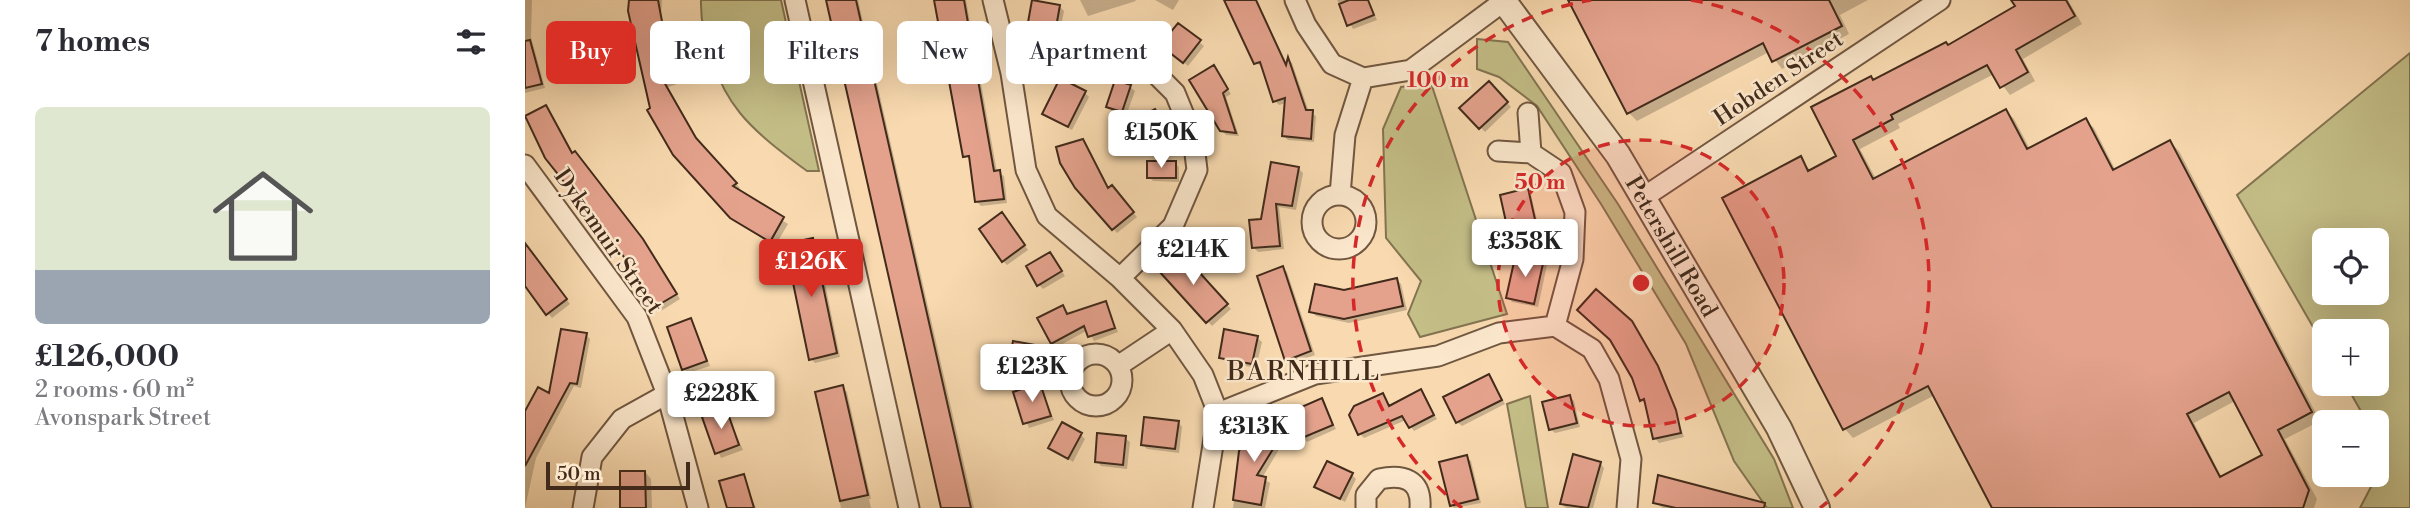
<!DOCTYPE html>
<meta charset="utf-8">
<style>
:root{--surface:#fff;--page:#f2f2f3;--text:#2b2b33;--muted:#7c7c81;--accent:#d93025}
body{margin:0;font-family:"Libre Bodoni",serif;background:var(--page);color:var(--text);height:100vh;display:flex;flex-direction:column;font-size:26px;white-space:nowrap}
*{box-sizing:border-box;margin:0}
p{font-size:23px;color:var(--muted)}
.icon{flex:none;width:38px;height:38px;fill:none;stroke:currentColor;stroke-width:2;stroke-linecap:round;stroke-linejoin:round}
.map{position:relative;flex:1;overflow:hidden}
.panel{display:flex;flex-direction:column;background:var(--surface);width:525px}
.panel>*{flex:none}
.banner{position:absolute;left:21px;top:21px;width:665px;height:63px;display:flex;gap:14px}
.controls{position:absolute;left:1787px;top:228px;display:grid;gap:14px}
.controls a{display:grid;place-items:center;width:77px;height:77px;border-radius:10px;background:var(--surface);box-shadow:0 7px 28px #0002;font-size:35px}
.scale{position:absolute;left:21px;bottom:18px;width:144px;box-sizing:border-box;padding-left:7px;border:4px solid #422b1b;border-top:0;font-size:19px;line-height:24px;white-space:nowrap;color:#422b1b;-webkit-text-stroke:5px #fbe7cc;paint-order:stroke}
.price{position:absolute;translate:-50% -60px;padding:0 16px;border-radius:7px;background:#fff;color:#222;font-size:23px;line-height:46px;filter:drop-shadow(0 2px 4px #0008)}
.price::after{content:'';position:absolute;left:50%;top:42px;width:21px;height:16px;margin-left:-10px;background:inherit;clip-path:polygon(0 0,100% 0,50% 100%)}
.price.active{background:var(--accent);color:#fff}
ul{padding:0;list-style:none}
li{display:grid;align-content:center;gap:14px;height:371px;padding:0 35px}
li span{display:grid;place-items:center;height:217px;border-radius:10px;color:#555}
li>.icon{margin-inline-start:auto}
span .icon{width:126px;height:126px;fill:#fffc;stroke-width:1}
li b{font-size:30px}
h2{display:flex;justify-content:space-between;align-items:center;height:84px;padding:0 35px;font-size:30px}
.tag{padding:0 24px;border-radius:10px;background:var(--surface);box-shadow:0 7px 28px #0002;font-size:24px;line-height:63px}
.tag.active{background:var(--accent);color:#fff}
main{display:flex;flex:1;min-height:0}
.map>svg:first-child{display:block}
.green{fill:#c4be87;stroke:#837451;stroke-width:2;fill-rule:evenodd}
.shadow{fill:#0003;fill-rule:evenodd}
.building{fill:#e4a28d;stroke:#422b1b;stroke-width:2;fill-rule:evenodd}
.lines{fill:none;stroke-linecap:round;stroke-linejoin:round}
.minor-casing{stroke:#705740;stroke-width:23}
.tertiary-casing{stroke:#705740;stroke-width:28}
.minor{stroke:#fbe7cc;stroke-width:19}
.tertiary{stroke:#fbe7cc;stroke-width:24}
.ring{fill:none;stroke:#d62828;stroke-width:3.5;stroke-dasharray:12 9}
.labels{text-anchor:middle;stroke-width:5;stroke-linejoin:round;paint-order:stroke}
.street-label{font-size:23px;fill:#422b1b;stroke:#fbe7cc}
.quarter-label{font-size:26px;letter-spacing:2px;fill:#422b1b;stroke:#fbe7cc}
.centre{fill:#d62828;stroke:#fbe7cc;stroke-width:3.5}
.ring-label{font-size:21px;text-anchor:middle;font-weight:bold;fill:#d62828;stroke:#fbe7cc;stroke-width:5;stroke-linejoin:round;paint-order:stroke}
</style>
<main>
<section class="panel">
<h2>7 homes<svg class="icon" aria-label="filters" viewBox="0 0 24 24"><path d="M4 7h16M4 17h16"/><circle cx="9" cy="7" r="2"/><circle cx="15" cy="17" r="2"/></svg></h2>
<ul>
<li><span style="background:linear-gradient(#dfe7d0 75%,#9aa5b1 0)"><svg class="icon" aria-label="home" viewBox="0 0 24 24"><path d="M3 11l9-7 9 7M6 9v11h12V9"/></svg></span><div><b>£126,000</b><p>2 rooms · 60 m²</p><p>Avonspark Street</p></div></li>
</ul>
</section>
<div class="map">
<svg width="1885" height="508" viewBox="0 0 1885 508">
<rect width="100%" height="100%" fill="#f9dab0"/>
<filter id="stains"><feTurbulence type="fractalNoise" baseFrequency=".00286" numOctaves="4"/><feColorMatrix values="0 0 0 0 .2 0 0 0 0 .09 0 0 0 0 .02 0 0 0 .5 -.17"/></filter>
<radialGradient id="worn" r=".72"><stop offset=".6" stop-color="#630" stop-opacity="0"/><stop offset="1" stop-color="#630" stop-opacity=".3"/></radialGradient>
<path class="green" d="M176,0H256L294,171H282C259,154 233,135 215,113C192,85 175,36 176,0Z
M952,39L983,42L1093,204L1249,459L1268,508H1242L1209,461L1161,344L1076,204L1012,106L974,77L952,69Z
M1885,53V508H1835L1862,456L1852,437V422H1842L1820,383H1852V331H1799V346L1712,195ZM1799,240H1852V292H1799Z
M906,83L982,314L895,337L883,314L896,281L861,238L858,129L876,87Z
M1005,396L1023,508H1001L982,404Z"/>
<path class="shadow" d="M0,0H7L6,37L20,88L0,93Z
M106,0H137L136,15L152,84L143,87L176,145L215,188L212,191L263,224L250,246L206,217L127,109Z
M303,0H333L449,508H419Z
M413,0H441L472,172L479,176L482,203L456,206L452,202L447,160L440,156Z
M555,0H610L611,1L563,16Z
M630,0H654L648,10Z
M701,0H731L762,66L764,60L767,63L784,112L791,116L789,142L763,140L759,136L761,103L754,105L750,101L738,67L731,63Z
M812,0H843L852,20L828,29Z
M1045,0H1343L1315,15L1324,34L1257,69L1244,52L1112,121L1104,113Z
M1488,0H1543L1557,24L1498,59L1510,81L1485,95L1469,74L1373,124L1375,128L1335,149L1351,179L1481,111L1489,119L1505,149L1560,120L1569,128L1591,171L1645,142L1654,151L1795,421L1760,439L1792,499L1789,508H1469L1410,395L1328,438L1320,429L1199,199L1275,159L1286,171L1314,156L1349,82L1424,47L1492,7ZM1710,401L1739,456L1697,478L1669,423Z
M534,6L539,11L534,36L508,32L504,28Z
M674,42L679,46L663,66L642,49Z
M688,67L706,94L701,97L714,136L701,135L697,130Z
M964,83L986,107L960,132L937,108Z
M605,87L610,91L601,116L587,111L583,106Z
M560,93L564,97L547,130L519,114Z
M21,107L48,154L54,157L122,246L155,299L136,311L132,306L100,256L22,157L1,118Z
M630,111L647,139L624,150L619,146Z
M558,141L584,190L591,192L612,217L592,233L551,187Z
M650,163L654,167V182L628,181L624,177Z
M773,168L778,173L771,210L754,207L759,249L733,252L729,248L737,220Z
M1002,190L1006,195L1016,237L991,243L986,239Z
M481,219L503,250L482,265L478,261Z
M287,240L292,244L315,357L290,363L286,359Z
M0,242L45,304L27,318L0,283Z
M655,253L706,309L687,326L636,270Z
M525,254L540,276L518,289L514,285Z
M1018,261L1022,265L1013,307L987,302L983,297Z
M758,268L762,272L790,355L765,364L761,360Z
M872,280L876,284L882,310L824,323L791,316L786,311L819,291Z
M1071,291L1111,328L1137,373L1159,437L1134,443L1130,438L1122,405L1116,400Z
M581,303L593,332L569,341L563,330L532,347L527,343L537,307L544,315Z
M166,320L185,366L163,373L159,369Z
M61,335L65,339L56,388L49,386L11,458L0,508V415L25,395Z
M732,338L737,342L731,368L700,362L696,357Z
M515,347L520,352L516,377L490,373L485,369Z
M964,376L980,404L937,426L932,422Z
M514,385L529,420L504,428L490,393Z
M317,387L322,392L346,499H344L346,508H316L292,393Z
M895,392L912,419L889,431L881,420L839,438L835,434L858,395L866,407Z
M1045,397L1049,401L1055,427L1030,433L1025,429Z
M796,400L811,429L782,442L778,437Z
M200,410L218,450L196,458L179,418Z
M653,422L657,427L654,453L622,449L618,445Z
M556,435L560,439L548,462L525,447Z
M755,437L759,441L737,478L745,483L740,508H708L715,451Z
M600,438L605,442L602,469L576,466L572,461Z
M941,457L946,461L956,503L929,508L927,505Z
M1075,463L1079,468L1068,508H1041L1036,504Z
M120,472L126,479L127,508H97Z
M827,475L831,479L820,502L791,486Z
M218,476L231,508H204Z
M1130,503L1218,508H1138Z"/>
<path class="building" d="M104,0H133L148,80L139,82L171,138L212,183L208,186L259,217L245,242L205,218L148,155L122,110L125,108L103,11Z
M301,0H331L446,508H416Z
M409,0H439L469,171L475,170L479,199L450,202L444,156L438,157Z
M507,0L535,5L530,33L502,28Z
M699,0H731L761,65L763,57L781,110H788L786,139L757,136L760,98L748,102L735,62L729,64Z
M824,0H843L849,15L822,26L814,4Z
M1043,0H1304L1317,26L1247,62L1238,43L1102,114Z
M1486,0H1541L1550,16L1491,50L1503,72L1475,88L1462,65L1366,115L1368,119L1328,140L1348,179L1481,109L1502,149L1561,118L1588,170L1645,140L1787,412L1753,430L1784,490L1778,508H1467L1403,386L1318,430L1197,198L1276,156L1283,171L1311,156L1286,107L1346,76L1348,80L1421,42L1423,45L1490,6ZM1704,392L1737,455L1695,477L1662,414Z
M653,23L676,40L658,63L635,45Z
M5,40L17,84L0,88V41Z
M689,65L703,89L698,93L711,133L695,131L664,80Z
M535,78L561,91L543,127L517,114Z
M590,80L606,85L597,112L581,107Z
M964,81L983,102L954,129L934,108Z
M21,105L47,153L50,151L118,239L152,294L130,307L99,257L20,158L0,116Z
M630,109L644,134L618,147L605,122Z
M558,139L583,188L587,185L609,212L587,230L550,188L535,163L531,147Z
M622,161H651V178H622Z
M746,162L774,167L767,206L751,204L755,246L727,248L724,220L736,219Z
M1003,188L1013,233L985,240L975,195Z
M477,212L500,245L477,262L454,229Z
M288,238L312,353L284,360L260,244Z
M0,243L42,299L21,315L0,286Z
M655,251L703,304L681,323L633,270Z
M525,252L537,271L512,286L501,266Z
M991,253L1019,259L1009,304L981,298Z
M758,266L786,351L760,361L732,276Z
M872,278L878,306L819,319L784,312L790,284L819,290Z
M1071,289L1107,321L1133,366L1151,410L1156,433L1128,439L1119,399L1115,401L1107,378L1085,340L1052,310Z
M581,301L590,328L563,337L559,326L526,344L512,318L538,305L542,314Z
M166,318L182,361L157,370L142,327Z
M36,329L62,333L52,384L45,383L0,466V411L13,387L24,393Z
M699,329L733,336L727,364L694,358Z
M488,341L516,346L512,374L483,369Z
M964,374L977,400L931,423L918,397Z
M515,383L526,416L498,424L488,392Z
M318,385L343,495L315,501L290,392Z
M896,389L909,415L884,428L877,416L833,435L824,415L829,406L858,393L864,406Z
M1045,395L1052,423L1024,430L1017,402Z
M797,398L808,425L777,438L765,412Z
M201,408L214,445L190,454L177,417Z
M619,417L654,421L650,449L616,445Z
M731,421L756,436L732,475L741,477L736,505L708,500L714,451Z
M537,422L557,433L543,459L523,448Z
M572,433L601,436L598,465L570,462Z
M1048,454L1076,462L1063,508L1035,504Z
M942,455L953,499L925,506L914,462Z
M802,461L828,473L815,499L789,487Z
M95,471H120L121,508H95Z
M219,474L229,508H202L194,481Z
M1133,475L1240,503L1239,508H1151L1128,503Z"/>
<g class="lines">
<g class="minor-casing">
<path id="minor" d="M270,0L384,508
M468,0L486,73L501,170L522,216L595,278L647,330L678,375L693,413L678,508
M770,0L781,25L807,64L838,78L886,70L979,1
M486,73L550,60L622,65L650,93L668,137L672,170L648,226L595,278
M1003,113L1006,153
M973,151L1006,153L1036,173L1050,212L1048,259L1030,326
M0,165L112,317L142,394L173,508
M815,195L820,135L838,78
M787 222a27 27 0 1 1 54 0a27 27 0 1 1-54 0Z
M1119,197L1415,0
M545 380a26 26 0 1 1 52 0a26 26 0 1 1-52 0Z
M593,366L647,330
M693,413L790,374L913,356L974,333L1030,326L1067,349L1084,379L1106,459L1102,508
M58,508L67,457L97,419L142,394
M841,508V495L854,479C878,474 897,479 895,508"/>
</g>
<g class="tertiary-casing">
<g id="tertiary">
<path id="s1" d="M978,0L1093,155L1254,428L1292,508"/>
</g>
</g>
<use href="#minor" class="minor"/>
<use href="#tertiary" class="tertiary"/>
</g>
<circle cx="1116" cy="283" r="143" fill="#d62828" fill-opacity=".12"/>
<g class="ring">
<circle cx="1116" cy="283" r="143"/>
<path d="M937 508A287 287 0 0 1 1066 0M1166 0A287 287 0 0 1 1295 508"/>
</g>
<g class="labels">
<g class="street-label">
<text transform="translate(1253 78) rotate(-34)" y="8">Hobden Street</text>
<text transform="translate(84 241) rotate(55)" y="8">Dykemuir Street</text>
<text dy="8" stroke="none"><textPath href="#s1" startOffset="299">Petershill Road</textPath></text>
</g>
<g class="quarter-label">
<text x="779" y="380">BARNHILL</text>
</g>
</g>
<circle cx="1116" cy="283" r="10" class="centre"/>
<g class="ring-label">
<text x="913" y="87">100 m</text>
<text x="1015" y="189">50 m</text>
</g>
<rect width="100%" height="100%" filter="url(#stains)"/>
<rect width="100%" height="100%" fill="url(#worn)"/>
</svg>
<div class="controls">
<a><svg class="icon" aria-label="locate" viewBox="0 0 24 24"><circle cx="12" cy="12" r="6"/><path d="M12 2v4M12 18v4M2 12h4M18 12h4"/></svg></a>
<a>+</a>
<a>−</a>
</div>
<div class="scale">50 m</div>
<b class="price" style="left:636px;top:170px">£150K</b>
<b class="price" style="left:1000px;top:279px">£358K</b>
<b class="price" style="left:668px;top:287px">£214K</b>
<b class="price active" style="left:286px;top:299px">£126K</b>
<b class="price" style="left:507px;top:404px">£123K</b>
<b class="price" style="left:196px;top:431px">£228K</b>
<b class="price" style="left:729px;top:464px">£313K</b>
<div class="banner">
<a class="tag active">Buy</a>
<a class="tag">Rent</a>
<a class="tag">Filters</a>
<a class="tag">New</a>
<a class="tag">Apartment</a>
</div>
</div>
</main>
